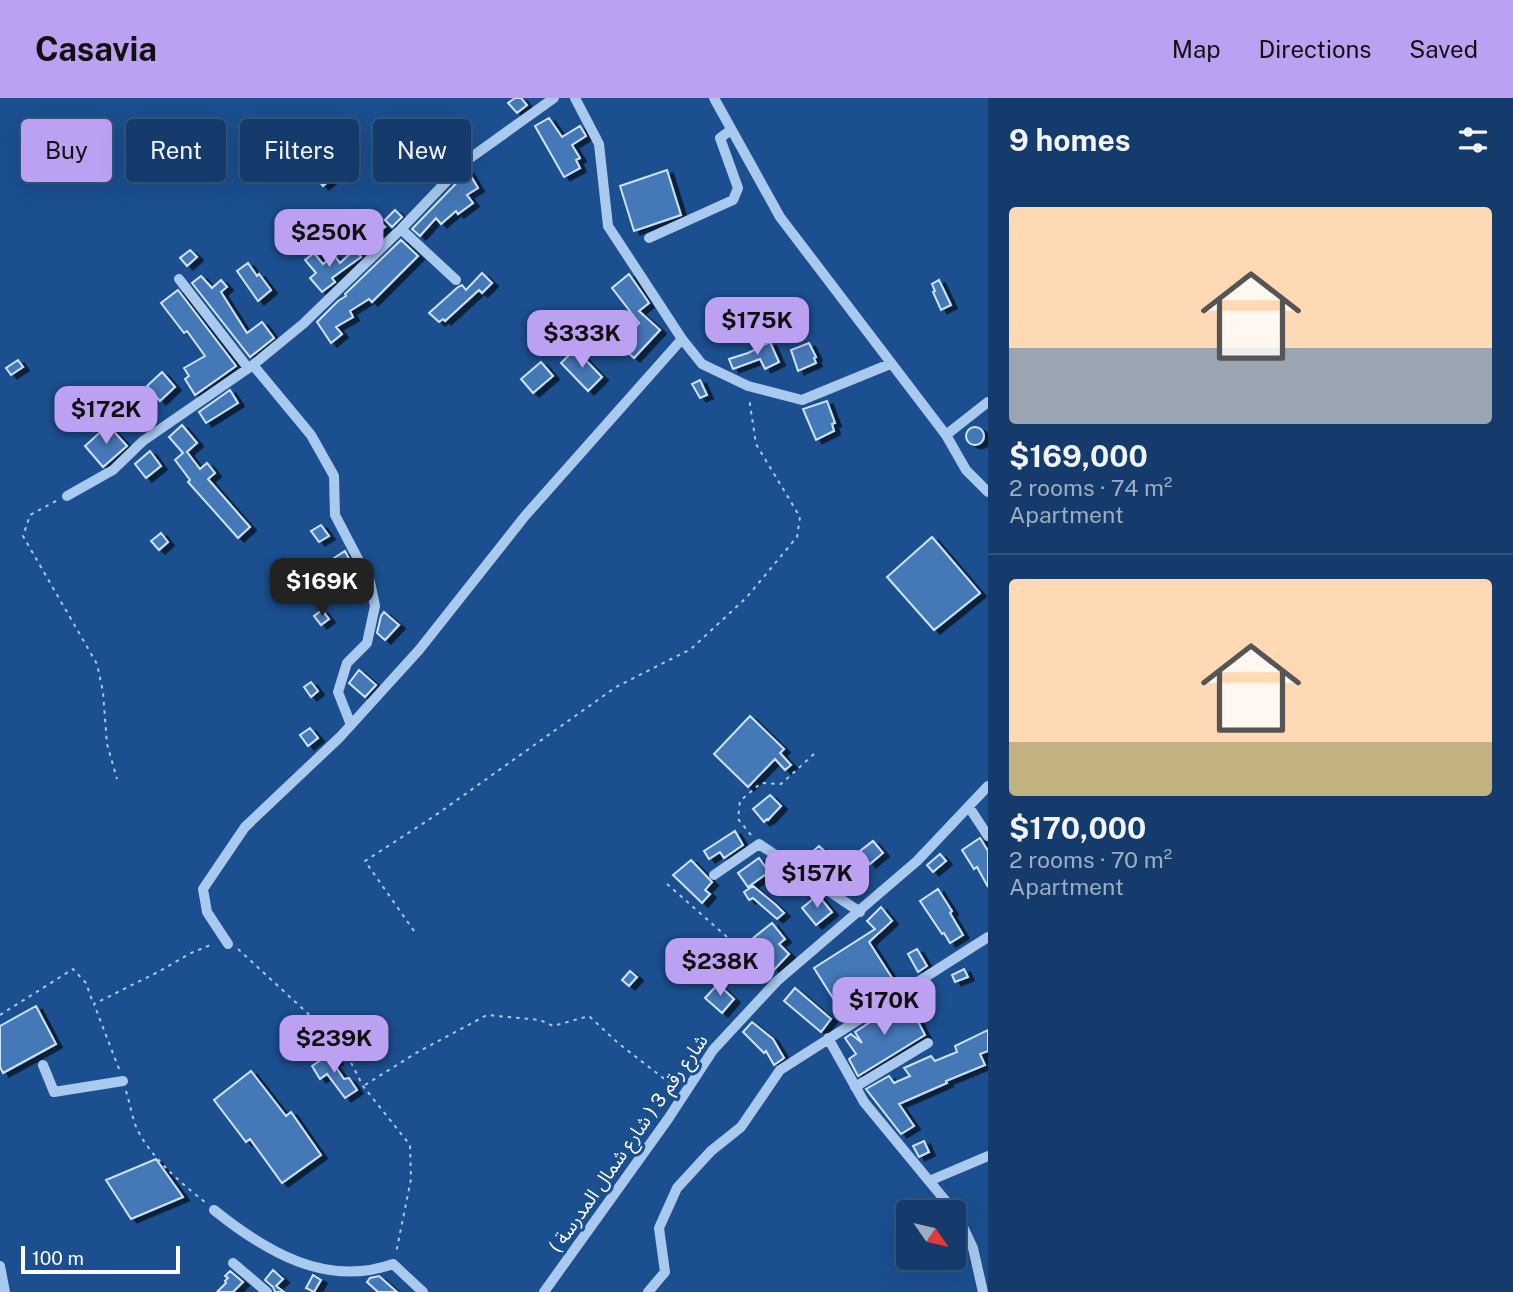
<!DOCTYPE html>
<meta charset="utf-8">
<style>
:root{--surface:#143b6b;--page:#214673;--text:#f1f3f6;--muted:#9dadc1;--line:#33557e;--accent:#bca0f2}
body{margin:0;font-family:"Public Sans","Noto Sans Arabic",sans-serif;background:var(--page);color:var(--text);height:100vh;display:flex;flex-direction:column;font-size:26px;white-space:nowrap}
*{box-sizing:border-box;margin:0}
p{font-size:23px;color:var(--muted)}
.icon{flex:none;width:38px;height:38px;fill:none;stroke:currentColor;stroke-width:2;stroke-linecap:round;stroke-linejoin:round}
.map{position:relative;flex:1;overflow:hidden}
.sheet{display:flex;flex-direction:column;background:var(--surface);width:525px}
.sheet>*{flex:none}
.guide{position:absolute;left:21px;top:21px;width:665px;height:63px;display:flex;gap:14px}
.needle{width:46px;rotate:124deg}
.controls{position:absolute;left:896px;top:1102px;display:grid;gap:14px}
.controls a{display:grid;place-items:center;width:70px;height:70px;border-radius:7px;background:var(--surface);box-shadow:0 7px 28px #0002,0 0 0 2px var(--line);font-size:35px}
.scale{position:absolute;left:21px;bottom:18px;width:159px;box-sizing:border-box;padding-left:7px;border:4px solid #fff;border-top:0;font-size:19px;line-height:24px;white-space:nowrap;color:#fff;-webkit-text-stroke:5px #1b4f8f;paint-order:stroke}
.price{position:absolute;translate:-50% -60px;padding:0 16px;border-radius:14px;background:var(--accent);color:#111;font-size:23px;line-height:46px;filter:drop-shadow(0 2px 4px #0008)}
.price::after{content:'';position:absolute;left:50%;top:42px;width:21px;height:16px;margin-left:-10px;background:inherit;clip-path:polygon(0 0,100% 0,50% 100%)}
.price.on{background:#222;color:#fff}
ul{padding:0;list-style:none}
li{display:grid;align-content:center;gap:14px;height:371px;padding:0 21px}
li+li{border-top:2px solid var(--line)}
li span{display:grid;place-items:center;height:217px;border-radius:7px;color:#555}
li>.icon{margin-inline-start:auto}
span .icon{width:126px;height:126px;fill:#fffc;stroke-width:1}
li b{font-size:30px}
h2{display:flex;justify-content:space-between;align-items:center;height:84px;padding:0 21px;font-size:30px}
.tag{padding:0 24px;border-radius:7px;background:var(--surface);box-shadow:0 7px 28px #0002,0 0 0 2px var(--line);font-size:24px;line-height:63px}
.tag.on{background:var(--accent);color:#111}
header{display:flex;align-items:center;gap:42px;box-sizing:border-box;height:98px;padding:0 35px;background:var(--accent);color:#111}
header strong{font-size:33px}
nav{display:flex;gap:38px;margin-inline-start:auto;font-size:24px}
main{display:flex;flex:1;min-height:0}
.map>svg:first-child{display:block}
.building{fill:#4478b7;stroke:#cfe3fa;stroke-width:2;filter:url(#shadow)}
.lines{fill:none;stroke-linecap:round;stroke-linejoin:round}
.path{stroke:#a9c9ee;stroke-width:2;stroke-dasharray:3.5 5;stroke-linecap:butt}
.minor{stroke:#a9c9ee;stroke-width:10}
.labels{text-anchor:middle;stroke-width:6;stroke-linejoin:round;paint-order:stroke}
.street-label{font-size:19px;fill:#fff;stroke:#1b4f8f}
</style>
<header>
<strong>Casavia</strong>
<nav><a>Map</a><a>Directions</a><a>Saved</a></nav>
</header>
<main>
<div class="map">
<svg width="988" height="1194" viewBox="0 0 988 1194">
<defs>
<filter id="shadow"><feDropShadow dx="6" dy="3.5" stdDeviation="0" flood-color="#0009"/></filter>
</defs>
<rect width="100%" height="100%" fill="#1b4f8f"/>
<path class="building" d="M515,0H521L527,7L517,15L508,5Z
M549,20L562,39L580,28L586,38L572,47L580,60L576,62L580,70L564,79L535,28Z
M330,70L336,77L323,88L318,82Z
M667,72L681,117L634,133L620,88Z
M468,73L478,90L467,97L473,105L458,116L456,113L441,126L436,120L420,138L412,131Z
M369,112L385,129L371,141L356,125Z
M395,112L402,119L392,129L385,122Z
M401,142L418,158L372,204L369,201L350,213L353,219L336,229L342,236L331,245L317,224L338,203L346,198L345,196Z
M355,151L361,159L332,180L335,184L322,194L310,180L316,175L305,162L314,155L323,166L334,157L340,165Z
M190,152L197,159L187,168L180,160Z
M248,165L257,178L259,176L271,192L258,203L237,173Z
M482,175L492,185L482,195L479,192L445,223L443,221L439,224L429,215L458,189L462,187L466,192Z
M629,176L649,205L639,213L660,232L634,260L609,238L615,232L625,241L639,225L612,190Z
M201,178L212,190L221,182L227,189L221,194L247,235L262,224L274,240L250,259L192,185Z
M939,182L951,207L941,212L933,194L935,193L932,186Z
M178,192L236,268L195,297L185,281L189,278L184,270L205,258L187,233L184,235L161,205Z
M770,244L779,264L765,271L760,261L733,271L729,261L748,255Z
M809,245L816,259L814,260L816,265L798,273L791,252Z
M575,251L602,279L588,293L561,265Z
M18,262L23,269L11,277L6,270Z
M541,264L553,278L533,295L521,281Z
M162,274L175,289L160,303L147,288Z
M700,282L707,297L700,300L692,286Z
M230,292L238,305L206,325L199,314Z
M827,303L835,325L832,326L834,333L816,342L803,311Z
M108,327L127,348L103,369L85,348Z
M182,327L197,345L187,354L200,371L207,365L215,375L208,381L250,429L238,440L188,384L190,382L175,362L183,355L169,339Z
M966 338a9 9 0 1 1 18 0a9 9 0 1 1-18 0Z
M150,353L161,368L146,380L135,366Z
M321,427L329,438L319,444L311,433Z
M161,435L168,444L159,452L151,443Z
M932,439L980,495L934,532L887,479Z
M345,453L353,468L342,475L334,460Z
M322,512L329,521L321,527L314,518Z
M384,514L399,527L385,542L377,535L381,518Z
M359,572L376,587L365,599L349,585Z
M311,584L318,593L311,599L304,589Z
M750,618L784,651L780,655L791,667L785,672L775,661L748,689L714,656Z
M310,630L318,640L308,648L300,637Z
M770,697L781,708L768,722L767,721L764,724L753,711Z
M735,733L743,747L724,760L720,754L709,761L704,753Z
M980,740L988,753V789L977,769L974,771L962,752Z
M873,743L883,755L870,766L860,753Z
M819,748L831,759L819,773L805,760Z
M940,756L946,763L933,774L927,767Z
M759,760L769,774L748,789L738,775Z
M691,762L712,784L705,792L710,796L702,805L673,777Z
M753,788L776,807L784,815L777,821L753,800L749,802L744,794Z
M938,791L952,813L950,815L963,837L950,845L944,835L942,836L920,803Z
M818,797L832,814L816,827L802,810Z
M881,809L892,823L869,844L894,883L843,916L814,870L875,831L867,823Z
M772,825L785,841L779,846L789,856L774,872L752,841Z
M917,851L927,868L918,874L908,856Z
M964,871L968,879L955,884L952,877Z
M630,873L637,879L629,888L622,882Z
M718,886L734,901L722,915L705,900Z
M795,890L831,921L821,934L784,903Z
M904,902L909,911L911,910L925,937L858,978L849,961L856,956L845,940L851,936L862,945L855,934Z
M36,908L56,946L3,975L0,969V928Z
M752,924L773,941L784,960L774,967L766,953L764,955L743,934Z
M988,932V953L980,956L985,967L946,983L947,985L899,1006L914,1028L901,1036L866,991L889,978L894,985L910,978L904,970L931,958L935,963L957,954L955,948Z
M331,955L337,963L333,965L344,981L349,980L357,992L345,1000L327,976L320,981L312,968Z
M251,973L286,1018L291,1014L321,1057L282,1085L250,1041L246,1044L214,1002Z
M924,1043L929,1054L919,1059L913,1048Z
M156,1061L183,1099L131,1121L106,1082Z
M273,1172L283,1181L276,1188L284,1194H275L273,1189L265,1182Z
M230,1173L243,1184L233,1194H217L226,1185L225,1183L228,1180L225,1178Z
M313,1177L321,1182L314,1194L306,1190Z
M379,1178L397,1194H378L367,1184L370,1180Z"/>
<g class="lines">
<path class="path" d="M56,403L30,417L23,438L97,566L103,594L107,646L117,681
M751,737L738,721L740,703L761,685L781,686L814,656
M667,786L769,876
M414,833L365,763L433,719L616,589L691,551L746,500L797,439L800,419L756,346L749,300
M238,851L342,947L363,988L410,1047L411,1081L396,1155
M0,917L73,871L86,885L93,905
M119,971L94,906L160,873L191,855L213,846
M365,987L416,955L487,917L540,922L553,928L589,918L618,945L676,990
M126,993C130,1005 132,1020 137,1031C152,1061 180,1084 206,1105"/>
<path class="minor" d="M714,0L780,119L946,337L966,372L988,394
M401,131L456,182
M649,140L733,102L738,90L720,40L731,32
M179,181L248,270
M682,241L702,266L748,288L802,302L890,266
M253,267L311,337L334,378L335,417L370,484L375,508L367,545L347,565L338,594L351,627
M946,337L988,304
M67,398L113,372L143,343L253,267L303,226L401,131L466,63L554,0
M969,709L988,738
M714,777L759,746L860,814
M228,846L207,814L203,791L245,729L340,639L419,552L525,418L682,241L608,128L599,46L575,0
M828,940L864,1004L958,1118L973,1150L983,1194
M43,967L54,994L123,983
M855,989L928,945
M929,1083L988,1058
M214,1112C265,1153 326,1190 393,1166L423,1194
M233,1165L267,1194
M0,1168L5,1194
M544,1194L668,1021L713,952L777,883L917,763L988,688
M648,1194L665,1174L659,1130L677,1090L711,1053L741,1029L780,972L988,839"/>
</g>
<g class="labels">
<g class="street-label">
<text transform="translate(628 1045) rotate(-55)" y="7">شارع رقم 3 ( شارع شمال المدرسة )</text>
</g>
</g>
</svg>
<div class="controls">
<a><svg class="needle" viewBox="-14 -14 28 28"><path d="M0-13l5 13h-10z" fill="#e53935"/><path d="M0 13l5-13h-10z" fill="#9dadc1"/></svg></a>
</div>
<div class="scale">100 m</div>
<b class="price" style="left:329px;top:171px">$250K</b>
<b class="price" style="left:757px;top:259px">$175K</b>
<b class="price" style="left:582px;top:272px">$333K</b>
<b class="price" style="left:106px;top:348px">$172K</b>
<b class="price on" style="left:322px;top:520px">$169K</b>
<b class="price" style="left:817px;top:812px">$157K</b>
<b class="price" style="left:720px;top:900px">$238K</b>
<b class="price" style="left:884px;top:939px">$170K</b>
<b class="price" style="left:334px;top:977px">$239K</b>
<div class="guide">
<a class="tag on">Buy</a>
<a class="tag">Rent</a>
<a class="tag">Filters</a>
<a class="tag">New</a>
</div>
</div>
<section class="sheet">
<h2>9 homes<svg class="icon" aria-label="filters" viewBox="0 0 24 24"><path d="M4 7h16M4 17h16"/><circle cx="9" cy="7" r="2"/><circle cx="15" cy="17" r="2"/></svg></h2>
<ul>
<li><span style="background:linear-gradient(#ffd9b3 65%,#9aa5b1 0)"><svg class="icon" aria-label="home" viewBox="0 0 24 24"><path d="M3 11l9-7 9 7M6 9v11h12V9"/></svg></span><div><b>$169,000</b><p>2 rooms · 74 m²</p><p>Apartment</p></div></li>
<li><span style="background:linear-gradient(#ffd9b3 75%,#c2b280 0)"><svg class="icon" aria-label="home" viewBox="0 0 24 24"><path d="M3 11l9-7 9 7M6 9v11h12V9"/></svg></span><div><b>$170,000</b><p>2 rooms · 70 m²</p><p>Apartment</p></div></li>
</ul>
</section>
</main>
